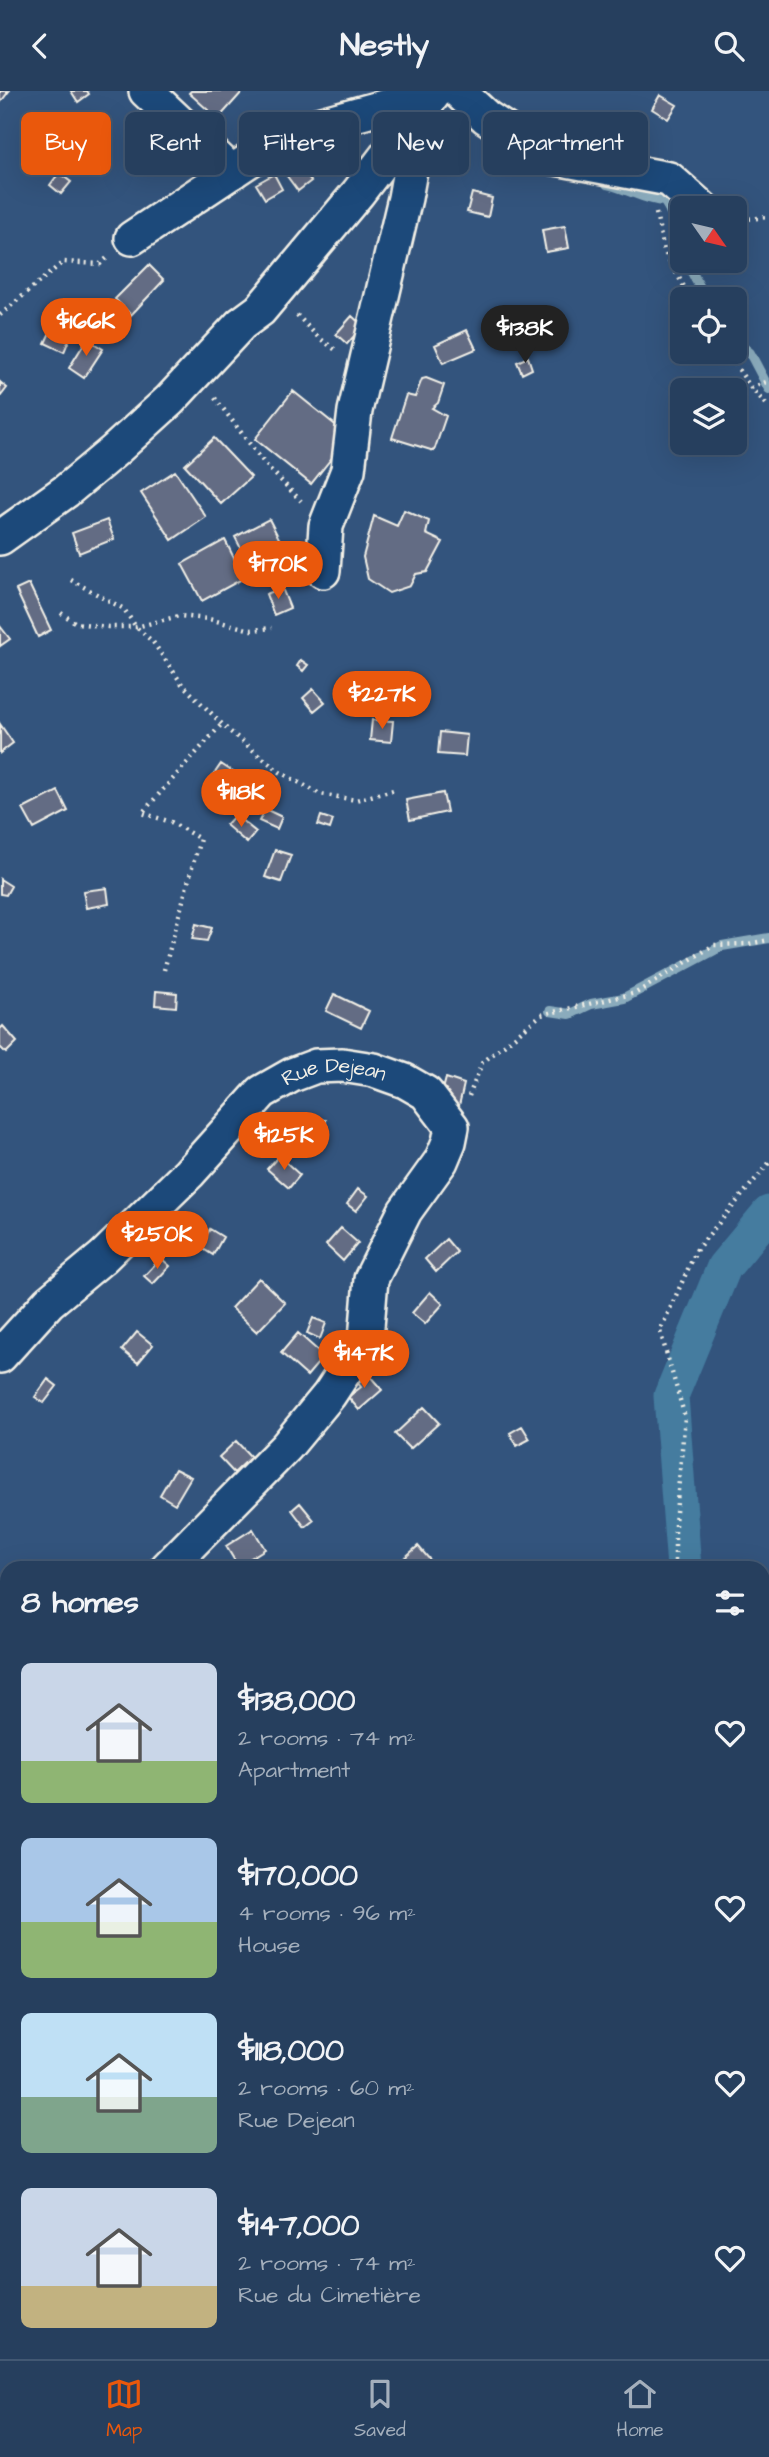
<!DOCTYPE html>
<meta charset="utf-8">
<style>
:root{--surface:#263f5e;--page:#2e4664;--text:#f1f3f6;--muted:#a4afbc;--line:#425873;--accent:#ea580c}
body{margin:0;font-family:"Architects Daughter",sans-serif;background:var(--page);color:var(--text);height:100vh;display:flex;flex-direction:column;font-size:26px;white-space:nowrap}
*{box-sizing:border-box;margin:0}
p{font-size:23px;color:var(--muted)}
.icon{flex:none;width:38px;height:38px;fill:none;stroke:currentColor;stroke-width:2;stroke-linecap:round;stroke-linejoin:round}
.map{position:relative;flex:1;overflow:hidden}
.side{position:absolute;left:0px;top:1470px;width:770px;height:798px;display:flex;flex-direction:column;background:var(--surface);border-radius:21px 21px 0 0;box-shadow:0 7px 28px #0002,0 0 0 2px var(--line)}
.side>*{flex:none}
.hud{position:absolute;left:21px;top:21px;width:728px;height:63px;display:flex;gap:14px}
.needle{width:46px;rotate:124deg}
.buttons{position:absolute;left:670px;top:105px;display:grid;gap:14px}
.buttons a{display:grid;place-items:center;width:77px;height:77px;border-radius:10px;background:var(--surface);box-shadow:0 7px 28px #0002,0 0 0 2px var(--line);font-size:35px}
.price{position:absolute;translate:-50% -60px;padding:0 16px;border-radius:24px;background:var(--accent);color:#fff;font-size:23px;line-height:46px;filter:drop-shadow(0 2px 4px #0008)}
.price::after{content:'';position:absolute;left:50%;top:42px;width:21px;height:16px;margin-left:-10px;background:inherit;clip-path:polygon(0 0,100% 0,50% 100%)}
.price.selected{background:#222;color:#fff}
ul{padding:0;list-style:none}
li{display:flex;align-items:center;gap:21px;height:175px;padding:0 21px}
li span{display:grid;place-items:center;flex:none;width:196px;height:140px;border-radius:10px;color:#555}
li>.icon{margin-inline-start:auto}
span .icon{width:84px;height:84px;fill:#fffc;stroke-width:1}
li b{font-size:30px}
h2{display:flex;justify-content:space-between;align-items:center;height:84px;padding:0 21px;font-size:30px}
.tag{padding:0 24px;border-radius:10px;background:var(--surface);box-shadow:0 7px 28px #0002,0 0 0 2px var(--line);font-size:24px;line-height:63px}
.tag.selected{background:var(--accent);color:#fff}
header{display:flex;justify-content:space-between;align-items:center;height:91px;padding:0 21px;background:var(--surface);font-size:32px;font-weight:700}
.tabs{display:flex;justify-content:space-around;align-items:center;height:98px;border-top:2px solid var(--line);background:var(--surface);font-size:19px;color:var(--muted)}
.tabs a{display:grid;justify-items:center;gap:4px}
.tabs .selected{color:var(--accent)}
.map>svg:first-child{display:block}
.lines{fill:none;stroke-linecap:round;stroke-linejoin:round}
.stream{stroke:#8aabbc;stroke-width:10}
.canal{stroke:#447c9f;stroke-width:35}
.building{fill:#636c84;stroke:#f4f1e8;stroke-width:2}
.minor-casing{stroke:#f4f1e8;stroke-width:38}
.path{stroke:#f4f1e8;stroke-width:4.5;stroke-dasharray:2 5;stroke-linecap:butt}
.minor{stroke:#1f4a7a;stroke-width:33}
.labels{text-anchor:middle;stroke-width:6;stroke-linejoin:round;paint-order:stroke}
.street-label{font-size:21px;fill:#f4f1e8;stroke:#1f4a7a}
</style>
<header><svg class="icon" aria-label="back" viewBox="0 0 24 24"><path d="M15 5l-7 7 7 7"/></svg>Nestly<svg class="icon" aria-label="search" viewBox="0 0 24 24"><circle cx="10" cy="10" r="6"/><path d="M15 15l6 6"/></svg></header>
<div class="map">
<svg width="769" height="2268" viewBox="0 0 769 2268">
<rect width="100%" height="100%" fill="#33547d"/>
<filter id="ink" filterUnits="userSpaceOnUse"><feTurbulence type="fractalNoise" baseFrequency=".0143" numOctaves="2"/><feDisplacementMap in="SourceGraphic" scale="14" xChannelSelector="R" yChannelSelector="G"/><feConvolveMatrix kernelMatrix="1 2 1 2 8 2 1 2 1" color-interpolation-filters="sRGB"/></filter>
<g filter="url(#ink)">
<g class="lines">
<path class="stream" d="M607,93C627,97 644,109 664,110C676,125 676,145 682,164
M686,170L706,208
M735,250L750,262L769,298
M550,920L570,923L591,913L624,907L722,855L769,847"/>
<path class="canal" d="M684,1477L671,1305L724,1176L769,1122
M0,2143L7,2139"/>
</g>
<path class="building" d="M0,0H9L0,12Z
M71,0H87L89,3L78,11Z
M191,0H243L218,28L189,2Z
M660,4L677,14L668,28L652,18Z
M137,64L147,72L137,83L128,76Z
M294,67L311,90L298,100L281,77Z
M59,82L71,91L61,103L50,94Z
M274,83L282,98L265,108L256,93Z
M472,102L492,107L488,126L467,121Z
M565,135L569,157L546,161L542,139Z
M149,174L164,189L131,224L115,208Z
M352,225L363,235L347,253L336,243Z
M54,233L72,242L64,261L45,252Z
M467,239L476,258L443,272L435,254Z
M87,248L103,258L84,287L69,277Z
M528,266L532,278L522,283L517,271Z
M426,287L444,294L438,312L432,317L446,325L434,360L392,347L406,304L415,306L422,288Z
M0,291L7,297L0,306Z
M293,300L349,345L311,393L255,348Z
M214,347L251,386L221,413L185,374Z
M175,380L206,426L172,449L141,402Z
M404,419L429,430L426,443L443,451L427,481L416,483L410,495L389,502L368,488L363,466L374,425L397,435Z
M269,428L286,461L252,479L235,446Z
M107,429L114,448L79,462L72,442Z
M225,449L244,487L202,510L182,473Z
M29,493L51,539L38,546L16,499Z
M282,497L290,517L274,524L266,503Z
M0,535L10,548L0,555Z
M301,569L308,574L303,580L297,575Z
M313,598L325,611L314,620L303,607Z
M372,629L393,630L391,651L370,649Z
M0,633L13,652L0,662Z
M440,641L467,644L465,665L438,663Z
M221,673L239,685L228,702L210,689Z
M58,700L68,720L34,738L23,718Z
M443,702L447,721L410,729L406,709Z
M265,718L282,726L277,738L259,730Z
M235,724L256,741L247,752L226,734Z
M321,725L333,729L330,738L318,734Z
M275,759L291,764L281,791L265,786Z
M0,788L11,795L6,804L0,803Z
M107,797L109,813L86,817L83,800Z
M196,833L212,837L207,850L192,848Z
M156,900L177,902L176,916L155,914Z
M334,903L369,920L361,937L326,920Z
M3,935L17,951L6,962L0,956V938Z
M446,987L464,993L458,1019L439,1014Z
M295,1024L326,1029L322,1057L291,1053Z
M279,1065L300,1084L289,1097L267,1078Z
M358,1098L368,1105L356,1120L347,1113Z
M341,1137L358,1152L343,1170L326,1154Z
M210,1138L223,1146L213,1164L200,1156Z
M446,1148L457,1161L436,1181L425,1168Z
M161,1167L170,1175L153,1193L144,1185Z
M259,1187L285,1212L257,1241L231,1217Z
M430,1201L443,1213L425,1233L412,1222Z
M313,1227L326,1232L320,1248L307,1242Z
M137,1241L153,1254L138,1272L122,1259Z
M298,1242L324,1265L307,1285L281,1262Z
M363,1277L382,1299L359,1319L348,1306L361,1296L353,1286Z
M48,1288L57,1295L44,1312L35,1306Z
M424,1316L439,1332L410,1358L395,1343Z
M522,1335L530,1348L517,1355L510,1342Z
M236,1350L251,1366L234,1382L219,1366Z
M175,1378L191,1386L175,1413L160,1404Z
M300,1412L314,1429L305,1436L292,1419Z
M253,1438L265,1458L238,1475L226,1455Z
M418,1455L437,1477H393Z
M0,1736L7,1742L0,1752Z
M195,2261L203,2268H187Z"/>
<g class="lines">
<g class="minor-casing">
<g id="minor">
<path d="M146,0L232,81"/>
<path d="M458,0L486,26L545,65L669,88L702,117"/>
<path d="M132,147L292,41L387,15L419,0"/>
<path d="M0,447L66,400L114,360L170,309L241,233L260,219L358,102L436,0"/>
<path d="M323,480L326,435L348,379L355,320L405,107L420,25"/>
<path id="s1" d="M0,1265L49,1211L103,1166L189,1082L262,1001L292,984L316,975L342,974L374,979L405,990L426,1002L452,1036L449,1051L441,1070L405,1120L371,1188L366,1248L329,1304L286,1356L167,1477"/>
<path d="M0,1637L7,1631"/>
<path d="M0,1786L7,1780"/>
<path d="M763,2019L769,2003"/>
<path d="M255,2261L260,2268"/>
<path d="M609,2268L622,2261"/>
</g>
</g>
<path class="path" d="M656,122L664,160L691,208
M735,129L769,126
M0,224L63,171L100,173L107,167
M297,224L318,246L337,260
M727,261L751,297L769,316
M751,297L769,290
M215,307L265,373L301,410
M71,489L124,518L136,536L153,551L182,593L227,638L280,681L320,703L356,709L397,698
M61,522L76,532L108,536H136L179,525L209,528L251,539L272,537
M164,879L200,748L171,731L142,722L222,633
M469,1005L482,972L541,924L636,902L714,854L748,853L769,849
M675,1477V1432L685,1326L660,1240L697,1158L769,1072
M0,2123L7,2119"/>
<use href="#minor" class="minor"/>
</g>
</g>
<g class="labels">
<g class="street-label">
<text dy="7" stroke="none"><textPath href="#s1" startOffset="450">Rue Dejean</textPath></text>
</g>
</g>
</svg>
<div class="buttons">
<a><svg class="needle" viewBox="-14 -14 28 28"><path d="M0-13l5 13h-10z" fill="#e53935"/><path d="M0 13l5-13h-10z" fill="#a4afbc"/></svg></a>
<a><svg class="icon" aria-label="locate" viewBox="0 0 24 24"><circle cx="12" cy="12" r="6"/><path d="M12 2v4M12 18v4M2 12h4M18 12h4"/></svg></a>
<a><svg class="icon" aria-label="layers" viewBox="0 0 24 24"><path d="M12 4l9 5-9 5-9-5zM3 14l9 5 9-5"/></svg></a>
</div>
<b class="price" style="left:86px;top:267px">$166K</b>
<b class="price selected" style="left:525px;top:274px">$138K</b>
<b class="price" style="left:278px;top:510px">$170K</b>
<b class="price" style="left:382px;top:640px">$227K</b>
<b class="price" style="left:241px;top:738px">$118K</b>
<b class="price" style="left:284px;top:1081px">$125K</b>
<b class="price" style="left:157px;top:1180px">$250K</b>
<b class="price" style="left:364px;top:1299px">$147K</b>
<div class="hud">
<a class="tag selected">Buy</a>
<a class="tag">Rent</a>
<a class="tag">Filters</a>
<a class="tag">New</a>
<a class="tag">Apartment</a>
</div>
<section class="side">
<h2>8 homes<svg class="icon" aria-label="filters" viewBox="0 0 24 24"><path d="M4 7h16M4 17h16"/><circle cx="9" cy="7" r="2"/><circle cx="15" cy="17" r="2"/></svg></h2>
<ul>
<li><span style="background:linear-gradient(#c9d6e8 70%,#8fb573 0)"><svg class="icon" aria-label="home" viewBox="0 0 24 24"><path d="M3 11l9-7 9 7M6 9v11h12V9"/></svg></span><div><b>$138,000</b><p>2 rooms · 74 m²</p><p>Apartment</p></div><svg class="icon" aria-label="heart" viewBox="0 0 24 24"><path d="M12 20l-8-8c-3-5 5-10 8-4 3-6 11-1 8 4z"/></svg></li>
<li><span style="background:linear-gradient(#a9c7e8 60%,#8fb573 0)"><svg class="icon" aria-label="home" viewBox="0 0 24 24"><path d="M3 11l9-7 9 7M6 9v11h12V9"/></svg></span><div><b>$170,000</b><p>4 rooms · 96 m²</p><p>House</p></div><svg class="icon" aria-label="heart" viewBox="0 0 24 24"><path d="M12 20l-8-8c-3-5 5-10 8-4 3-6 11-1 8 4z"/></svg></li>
<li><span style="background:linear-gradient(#bfe0f5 60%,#7fa58c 0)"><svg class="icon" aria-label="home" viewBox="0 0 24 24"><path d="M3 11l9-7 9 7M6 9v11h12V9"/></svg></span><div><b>$118,000</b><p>2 rooms · 60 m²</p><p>Rue Dejean</p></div><svg class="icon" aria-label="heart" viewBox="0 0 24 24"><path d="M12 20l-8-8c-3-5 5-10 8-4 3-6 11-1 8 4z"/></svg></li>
<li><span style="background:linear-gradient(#c9d6e8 70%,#c2b280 0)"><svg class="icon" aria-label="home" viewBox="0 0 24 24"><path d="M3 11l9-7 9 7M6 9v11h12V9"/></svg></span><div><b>$147,000</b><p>2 rooms · 74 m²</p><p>Rue du Cimetière</p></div><svg class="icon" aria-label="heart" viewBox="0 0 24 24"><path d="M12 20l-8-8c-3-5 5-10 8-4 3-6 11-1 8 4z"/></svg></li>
</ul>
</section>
</div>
<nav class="tabs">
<a class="selected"><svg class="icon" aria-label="map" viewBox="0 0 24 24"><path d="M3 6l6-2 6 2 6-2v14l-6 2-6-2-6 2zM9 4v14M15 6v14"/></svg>Map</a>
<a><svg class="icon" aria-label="saved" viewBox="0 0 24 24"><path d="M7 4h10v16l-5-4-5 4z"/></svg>Saved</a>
<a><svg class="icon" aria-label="home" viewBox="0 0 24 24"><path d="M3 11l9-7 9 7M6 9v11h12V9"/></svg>Home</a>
</nav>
